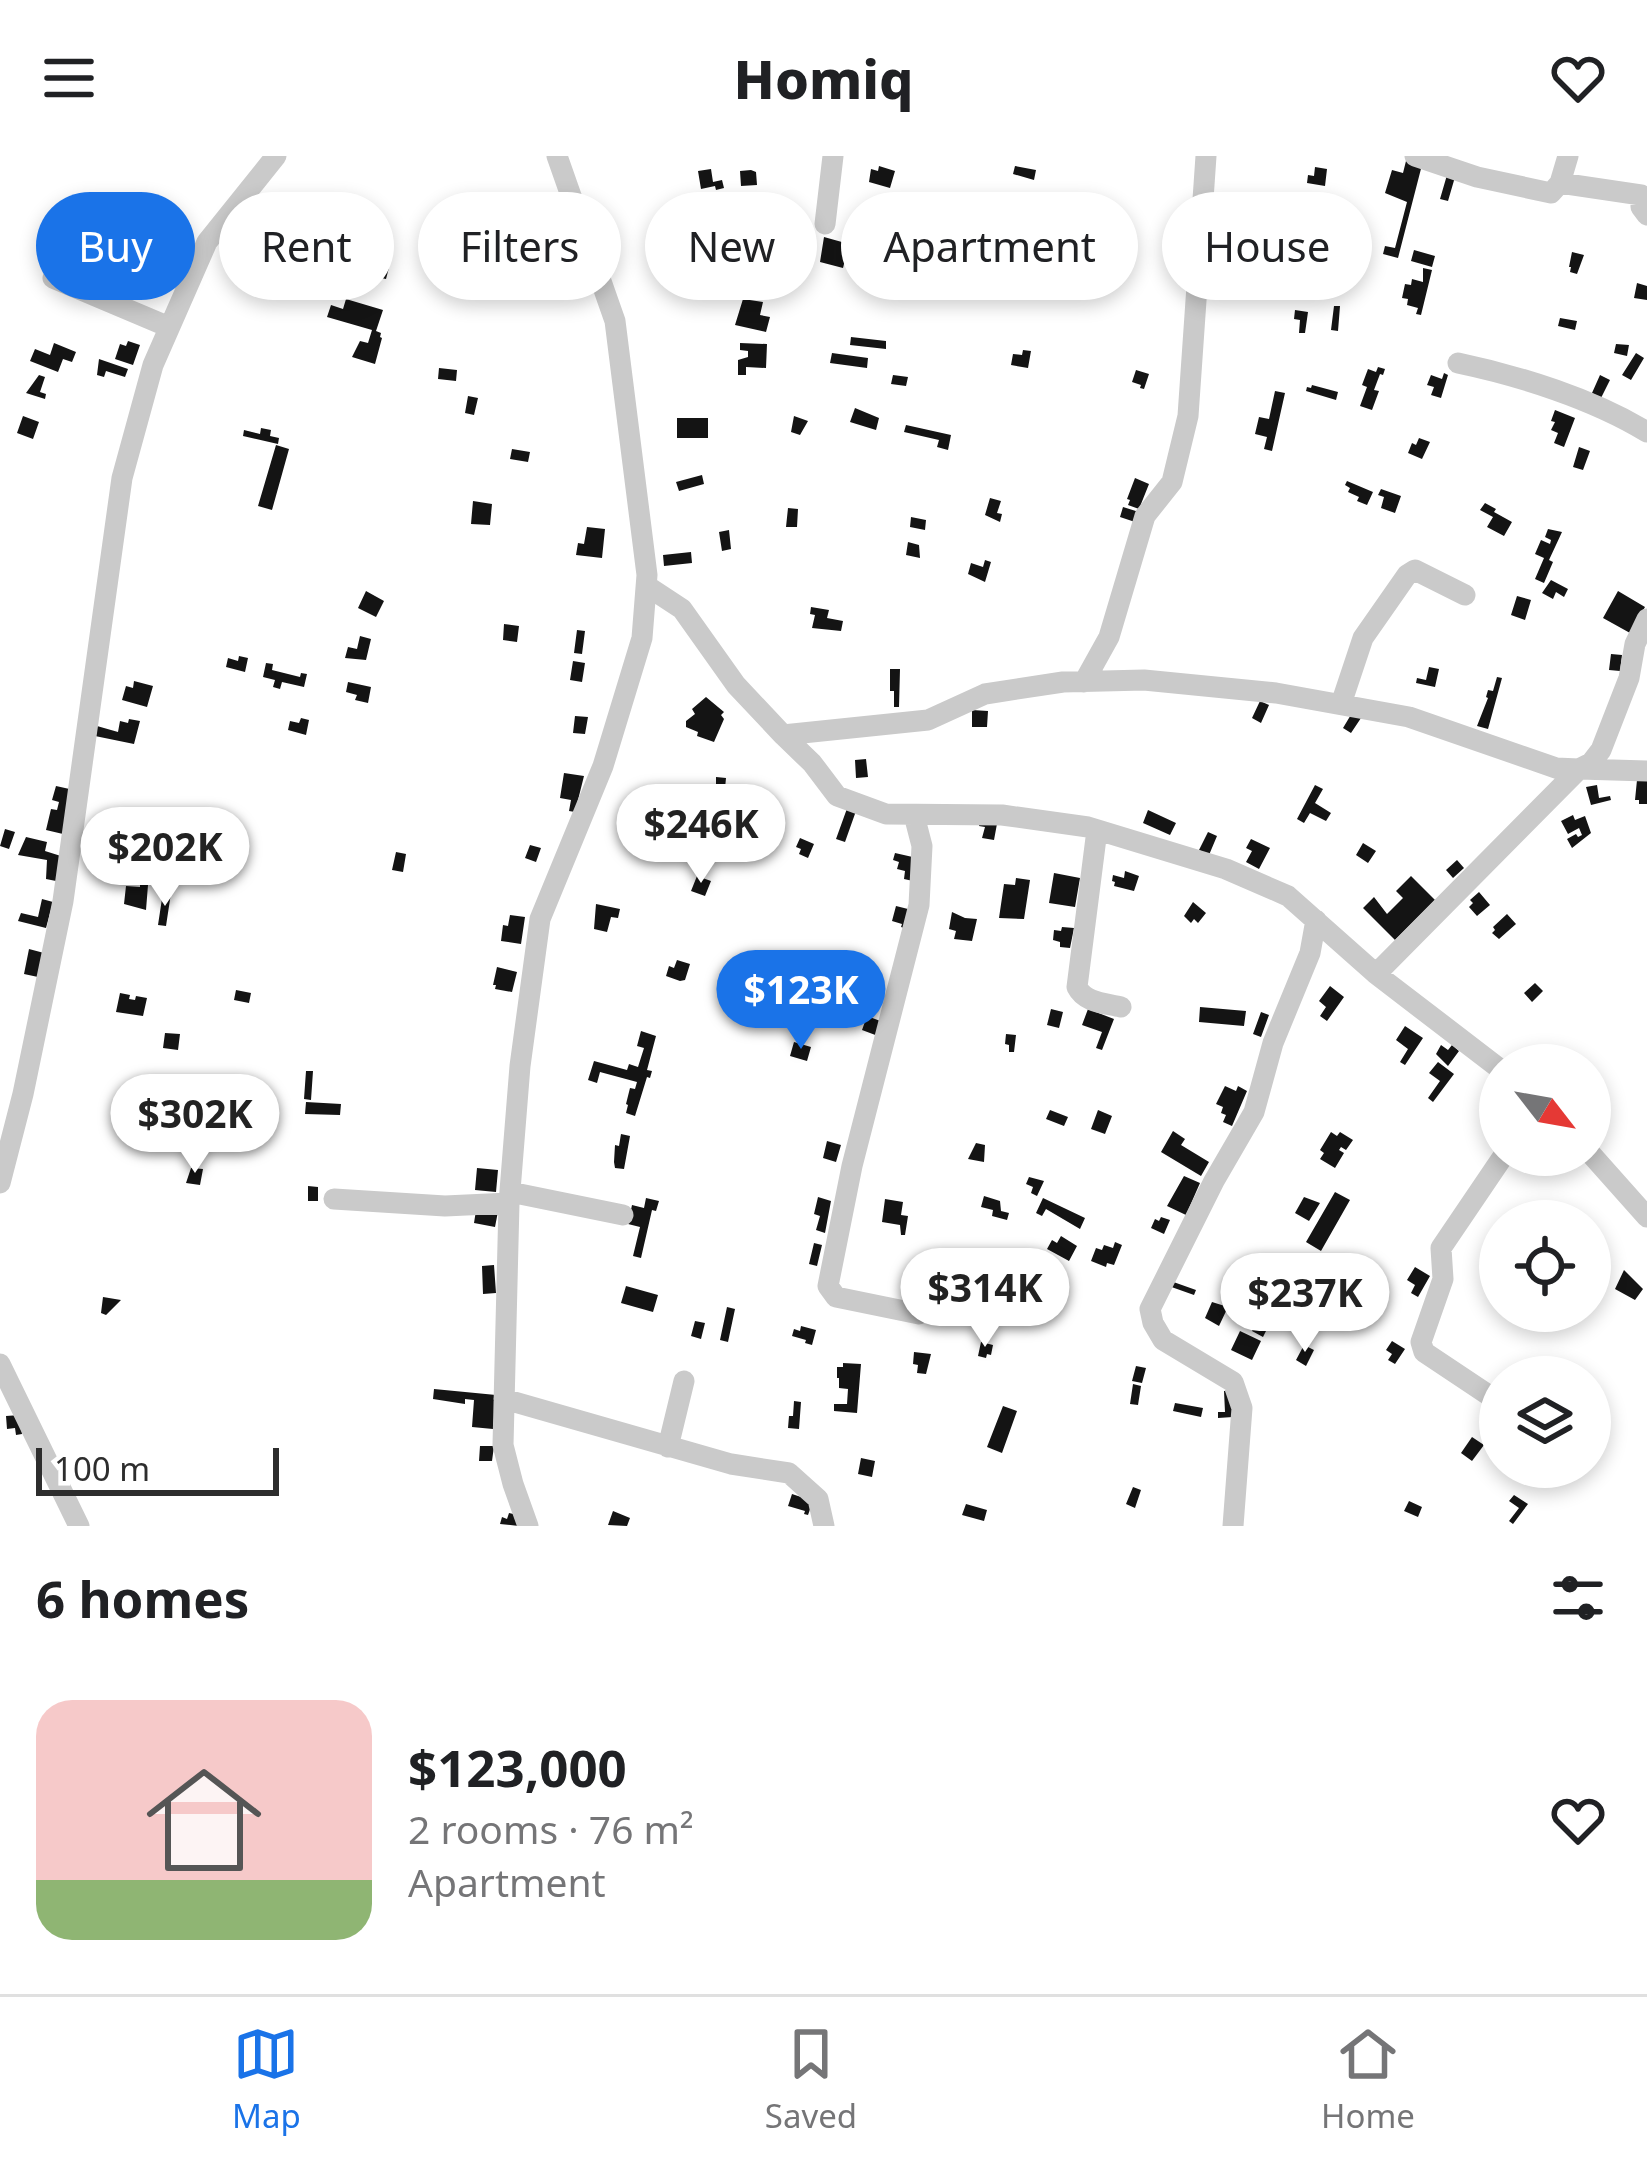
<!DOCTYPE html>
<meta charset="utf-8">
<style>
:root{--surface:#fff;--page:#f6f6f6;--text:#202124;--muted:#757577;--line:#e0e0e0;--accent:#1a73e8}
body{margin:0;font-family:"Noto Sans",sans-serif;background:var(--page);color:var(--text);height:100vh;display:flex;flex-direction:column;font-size:45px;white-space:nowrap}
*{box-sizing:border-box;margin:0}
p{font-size:39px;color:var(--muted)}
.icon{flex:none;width:66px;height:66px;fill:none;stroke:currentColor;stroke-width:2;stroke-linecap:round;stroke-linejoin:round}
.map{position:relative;height:1370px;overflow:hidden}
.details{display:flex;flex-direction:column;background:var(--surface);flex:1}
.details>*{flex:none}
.banner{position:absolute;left:36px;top:36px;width:1575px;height:108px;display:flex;gap:24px}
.needle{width:78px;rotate:121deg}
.controls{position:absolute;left:1479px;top:888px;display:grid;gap:24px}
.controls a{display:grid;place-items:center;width:132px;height:132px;border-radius:50%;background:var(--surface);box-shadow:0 6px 18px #0003;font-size:60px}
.scale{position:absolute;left:36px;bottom:30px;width:243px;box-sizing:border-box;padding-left:12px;border:6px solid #2d2d2d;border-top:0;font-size:33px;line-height:42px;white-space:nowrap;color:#2d2d2d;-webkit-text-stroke:9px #fff;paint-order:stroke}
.price{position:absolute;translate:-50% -102px;padding:0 27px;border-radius:42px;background:#fff;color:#222;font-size:39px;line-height:78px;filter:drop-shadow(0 3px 6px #0008)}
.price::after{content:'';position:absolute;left:50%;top:72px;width:36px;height:27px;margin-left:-18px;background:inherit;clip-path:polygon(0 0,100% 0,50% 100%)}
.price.active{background:var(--accent);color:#fff}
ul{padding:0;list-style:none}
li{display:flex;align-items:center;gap:36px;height:300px;padding:0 36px}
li+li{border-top:3px solid var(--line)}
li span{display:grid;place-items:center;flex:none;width:336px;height:240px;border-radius:36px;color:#555}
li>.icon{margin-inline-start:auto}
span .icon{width:144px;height:144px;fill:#fffc;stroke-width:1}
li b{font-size:51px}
h2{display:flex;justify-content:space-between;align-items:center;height:144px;padding:0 36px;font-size:51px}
.pill{padding:0 42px;border-radius:54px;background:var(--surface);box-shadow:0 6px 18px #0003;font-size:42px;line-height:108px}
.pill.active{background:var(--accent);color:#fff}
header{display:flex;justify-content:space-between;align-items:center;height:156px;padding:0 36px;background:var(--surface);font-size:54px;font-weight:800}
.tab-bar{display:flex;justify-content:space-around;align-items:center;height:168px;border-top:3px solid var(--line);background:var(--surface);font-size:33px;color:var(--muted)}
.tab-bar a{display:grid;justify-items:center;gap:6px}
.tab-bar .active{color:var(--accent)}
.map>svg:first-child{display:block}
.building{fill:#141414}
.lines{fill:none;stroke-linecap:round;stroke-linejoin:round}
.minor{stroke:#cacaca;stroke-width:21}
</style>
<header><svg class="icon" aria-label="menu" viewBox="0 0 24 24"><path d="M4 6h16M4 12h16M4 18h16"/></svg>Homiq<svg class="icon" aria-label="heart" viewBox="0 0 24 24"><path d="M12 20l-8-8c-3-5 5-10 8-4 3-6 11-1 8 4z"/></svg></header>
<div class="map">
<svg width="1647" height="1370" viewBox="0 0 1647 1370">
<rect width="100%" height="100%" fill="#fff"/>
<path class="building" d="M1407,1L1423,5L1398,102L1383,98L1385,90L1395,92L1407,46L1385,37L1392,14L1403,17Z
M879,10L895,15L890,32L869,26L871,13L878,15Z
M1015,10L1036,14L1034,24L1013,18Z
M1315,11L1327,13L1325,30L1307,27L1308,19L1314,20Z
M711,13L713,26L722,24L724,32L716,34L715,30L701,33L698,15Z
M751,14L756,16L757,29L741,30L740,15Z
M1447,19L1455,21L1448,45L1440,43Z
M89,59L100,68L88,89L78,85Z
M928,60L943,65L939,79L924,75Z
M318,67L326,71L319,85L310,81Z
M824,81L849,88L843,112L820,106Z
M259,84L273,89L266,109L248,103Z
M304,85L320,92L322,87L330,91L324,103L320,101L312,120L304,116L307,108L300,105L303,99L300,93Z
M66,93L86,102L74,117L64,108L66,103L62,101Z
M1170,93L1187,96L1183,115L1172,113L1174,103L1168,102Z
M1414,94L1435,100L1432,111L1411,105Z
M1572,96L1584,99L1577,118L1570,116L1571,111H1569Z
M377,101L391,104L386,123L367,119L370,109L375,110Z
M1423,112L1432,114L1421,159L1416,158L1418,152L1407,149L1408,143L1402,142L1405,128L1411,129L1412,123L1423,126Z
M1637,127L1647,130V144L1634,142Z
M346,143L383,154L376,175L381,177L380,181L382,182L375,208L352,201L360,185L368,187L372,174L327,161L331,149L343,153Z
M743,143L763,146L760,159L770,161L766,176L735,169Z
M1334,150H1340L1338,175L1331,174Z
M1295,154L1308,156L1305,177H1299L1300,164L1294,163Z
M1560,162L1577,165L1575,174L1558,170Z
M851,181L886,185V193L850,189Z
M128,185L140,189L133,209L115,203L120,188L126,190Z
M54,187L76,196L72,206L63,203L58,216L30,205L35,193L50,199Z
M740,187L767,188L766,212L746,211V219H738V204L748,201V195L740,194Z
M1616,188L1629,189L1627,200L1614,197Z
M1023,194L1031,195L1028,212L1011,209L1013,198L1022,199Z
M832,197L868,202L867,212L830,207Z
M1636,197L1644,202L1631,224L1622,219Z
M99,203L128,213L125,221L106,215L104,221L97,219Z
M1378,211L1385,213L1383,219L1380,218L1374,234L1379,235L1372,254L1360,250L1367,231L1362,229L1368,213L1376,216Z
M439,212L457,214L456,225L438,223Z
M1136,214L1149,218L1144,233L1140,232L1141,229L1132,226Z
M1444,217L1448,219L1441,242L1431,239L1434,231L1427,229L1431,219L1442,223Z
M39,219L45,221L40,236L46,238L45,243L26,237Z
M893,219L908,221L906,230L891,228Z
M1600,219L1610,224L1601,242L1592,237Z
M1312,229L1338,236L1336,244L1306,235L1307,231L1311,232Z
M1275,235L1285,237L1272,295L1264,293L1267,281L1255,278L1259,261L1269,263Z
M468,240L478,242L474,259L465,257Z
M855,252L879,262L876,274L850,266Z
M1555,254L1575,262L1564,291L1554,287L1558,277L1551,274L1555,266L1551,265Z
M23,260L39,266L33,283L17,277Z
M794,260L808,265L800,279L791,276Z
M677,262H708V282H677Z
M906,269L951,279L948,294L937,291L939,284L904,276Z
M261,272L271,274L270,280L279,282L278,288L243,280L244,274L260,278Z
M1419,282L1430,286L1422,303L1408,297L1412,287L1416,289Z
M276,289L289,293L272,354L258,350Z
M1579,291L1590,295L1583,314L1573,311Z
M512,293L530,296L528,306L510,303Z
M702,319L704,328L679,335L676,326Z
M1135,322L1149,328L1139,353L1128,349L1130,344L1127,343Z
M1347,325L1373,336L1367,349L1357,345L1359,341L1348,336L1350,332L1345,329Z
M1381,333L1401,340L1395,357L1381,352L1384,341L1378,339Z
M990,342L1001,345L997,357L1002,358L1000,366L985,359Z
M473,345L492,348L490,369L471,368Z
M1485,347L1496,353L1494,356L1512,366L1504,380L1487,371L1493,361L1480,354Z
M1123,351L1139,356L1135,366L1120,361Z
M788,352L798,353L797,371H786Z
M911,361L926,364L925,374L910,371Z
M587,371L605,373L602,402L576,399L578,387L584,388Z
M1548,373L1562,376L1549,404L1553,406L1544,427L1535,423L1544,402L1535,398L1541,384L1550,388L1551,384L1545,381Z
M729,374L731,393L722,395L719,376Z
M908,386L919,389L920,402L906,399Z
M691,396L692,407L664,410L663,399Z
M985,404L991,406L985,426L968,418L971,407L983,411Z
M1551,424L1568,433L1564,441L1556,436L1553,443L1542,437Z
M366,435L384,445L376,461L358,452Z
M1618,435L1645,451L1630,477L1603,462Z
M1517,440L1531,444L1525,464L1511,459Z
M811,451L829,454L827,462L843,465L841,475L812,472L815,459L810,458Z
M504,468L519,470L517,486L503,484Z
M577,474L585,475L582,498L574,497Z
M360,480L371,483L366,504L345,502L348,491L357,493Z
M1611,498L1622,499L1620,515L1609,514Z
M239,500L248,502L245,516L226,511L228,502L238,505Z
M573,505L585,507L582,526L570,524Z
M266,507L273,508L272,514L300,521L301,517L307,518L304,531L282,526L280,533L273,531L275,524L263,521Z
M1429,511L1439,513L1435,531L1416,527L1417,522L1426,524Z
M890,513H900L899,551H894V535H890Z
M1497,521L1502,522L1488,573L1477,570L1488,542L1486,541L1488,534L1493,535Z
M134,525L153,530L147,551L122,544L126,530L133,532Z
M348,526L371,531L368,547L355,544L357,539L346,536Z
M706,541L724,556L721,559L724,563L714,586L697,580L698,576L686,571V565L695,558L692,553Z
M1260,545L1269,549L1261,567L1252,562Z
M972,554L988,555L987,571H972Z
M1352,557L1361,562L1351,577L1343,572Z
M575,560L588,561L585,578L573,577Z
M301,562L309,564L306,579L288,574L290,565L299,567Z
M129,563L140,565L134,588L95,580L97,570L118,576L120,565L128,567Z
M866,603L868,621L856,622L855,604Z
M564,617L584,620L575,656L569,655L571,644L560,642Z
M1647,620V648H1639V644H1635L1637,624Z
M716,621L726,622L724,643H716Z
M1315,629L1323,633L1315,647L1331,657L1326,665L1310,657L1304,667L1297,663Z
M1597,629L1599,642L1610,640L1611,644L1591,649L1586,631Z
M56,630L74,634L63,678L46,674L51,653L57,654L59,646L52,644Z
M849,647L856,655L845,686L836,683Z
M982,653L999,657L994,684L982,682L985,671L979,670Z
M1148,654L1176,667L1170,679L1143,667Z
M1573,659L1575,664L1585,660L1591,677L1572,692L1567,683L1576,678L1578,681L1582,679L1579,672L1568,678L1561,665Z
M5,673L15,676L9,693L0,690Z
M1208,676L1217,680L1209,699L1199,694Z
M26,681L47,686L45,695L64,701L56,725L46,723L47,704L18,699Z
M800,682L814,688L808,702L799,698L801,693L796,691Z
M1251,683L1270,692L1259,713L1246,706L1252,695L1246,692Z
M190,684L198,685L195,702L188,701Z
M1363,687L1376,695L1368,707L1356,699Z
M530,689L541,692L536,706L525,702Z
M396,696L406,698L403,716L392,714Z
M895,697L917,702L913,725L904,723L905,715L897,713L899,706L893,704Z
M1457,704L1464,712L1453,722L1446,714Z
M1125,715L1139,720L1134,735L1114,730L1115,726L1112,725L1113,719L1124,722Z
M1054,717L1080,722L1075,751L1049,747Z
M697,720L711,725L705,740L691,735Z
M1411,720L1435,744L1395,784L1363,752L1374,741L1387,758L1403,742L1396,735Z
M1016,722L1030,724L1024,763L999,762L1004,728L1015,729Z
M140,728L148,729L146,754L124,748L126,730L140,731Z
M163,736L171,737L166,770L158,769Z
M1479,736L1490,749L1477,760L1469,751L1473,747L1470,744Z
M42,743L53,746L46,772L18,765L21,757L38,761Z
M1193,746L1206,757L1198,767L1194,763L1191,767L1184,760Z
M596,748L620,753L618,762L611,761L607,776L594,773Z
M896,750L912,754L907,773L901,771L902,768L892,765Z
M952,756L965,762L977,763L972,785L954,783L956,775L949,773Z
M1507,758L1516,768L1499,783L1492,777L1495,774L1493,771Z
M510,759L525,761L521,788L501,785L503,769L508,770Z
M1062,771L1074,772L1070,792L1060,791V786L1053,784L1054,774L1061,775Z
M29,793L44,797L38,821L24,818Z
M677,804L690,808L685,824L680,825L666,820L669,810L674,812Z
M750,810L764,814L760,823L746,817Z
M497,811L517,816L512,836L495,833L496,829H493Z
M1535,827L1543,835L1532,846L1524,837Z
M1330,830L1344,841L1327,865L1320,860L1326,851L1319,845Z
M236,834L251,837L249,847L234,844Z
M120,837L130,839L129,843L135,844L136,840L147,842L143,860L116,856Z
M786,846L796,851L791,861L775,859L779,851L783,852Z
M1200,851L1246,855L1244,870L1199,866Z
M1051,853L1063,856L1059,872L1047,869Z
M1088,853L1114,863L1102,894L1096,892L1102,876L1082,869Z
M1261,856L1269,859L1261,881L1253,878Z
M867,860L883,866L878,880L862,874Z
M1405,870L1423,882L1405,909L1400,906L1408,893L1396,884Z
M641,875L656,880L647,914L652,915L650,922L647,921L635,960L626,957L628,949L626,948L630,932L635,933L637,926L600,916L597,927L588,924L594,905L627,914L629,908L638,911L644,892L637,890Z
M165,877L180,878L178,894L163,892Z
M1006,878L1016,879L1014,896H1009V889L1005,888Z
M794,886L811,891L807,905L790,900Z
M1441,889L1448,894L1452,889L1459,895L1448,910L1436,898Z
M1438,906L1454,918L1433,946L1428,942L1440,925L1429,917Z
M306,915H313L311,944L304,943Z
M1225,930L1236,935L1238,930L1247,935L1232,970L1223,966L1226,959L1221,957L1223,951L1216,948Z
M306,946L341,948L340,959L305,958Z
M1050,954L1068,961L1064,970L1046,963Z
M1098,954L1112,960L1105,978L1091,973Z
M1173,975L1185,983L1181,989L1209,1006L1201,1020L1161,996Z
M1331,976L1337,980L1340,976L1353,984L1346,994L1341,991L1339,994L1344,997L1335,1012L1320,1003L1324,997L1320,994Z
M621,978L630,980L624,1013L615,1012L614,1006L615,989L619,990Z
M827,985L841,989L836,1006L823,1002Z
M976,987L985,989L984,1006L968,1003Z
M191,1012L203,1013L200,1029L186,1027Z
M477,1012L498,1014L496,1036L475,1034Z
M1184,1020L1200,1027L1186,1059L1167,1050Z
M1029,1021L1044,1025L1037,1040L1031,1037L1033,1031L1026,1028Z
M308,1030L318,1031V1045H308Z
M1335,1036L1350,1044L1321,1095L1306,1086Z
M984,1040L1000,1045L1001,1055L1009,1057L1007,1064L992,1060L993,1054L981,1051Z
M818,1041L831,1045L825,1077L816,1074L820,1060L814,1058Z
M1304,1041L1320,1047L1309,1065L1295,1057Z
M646,1042L659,1045L656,1055L652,1054L641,1102L633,1100L640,1071L628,1068L632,1049L644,1052Z
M1043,1042L1085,1062L1080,1073L1046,1053L1042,1060L1036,1057Z
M885,1043L903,1046L901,1059L908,1060L905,1079H901L900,1069L882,1066Z
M500,1045L495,1071L474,1067L477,1048Z
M1161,1061L1170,1064L1164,1078L1151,1072L1155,1063L1159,1065Z
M1061,1080L1077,1090L1069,1105L1047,1093L1052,1084L1057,1087Z
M1115,1086L1122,1089L1114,1109L1107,1107L1106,1111L1091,1105L1096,1092L1102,1094L1104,1089L1113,1092Z
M814,1087L822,1089L817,1110L809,1108Z
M494,1109L496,1137L483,1138L482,1110Z
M1415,1111L1430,1120L1418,1141L1411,1137L1415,1129L1407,1124Z
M1011,1113L1032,1120L1023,1147L1003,1140Z
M1624,1114L1643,1133L1635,1144L1615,1133Z
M1165,1123L1196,1134L1194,1139L1163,1128Z
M626,1130L658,1139L653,1156L621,1147Z
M103,1141L121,1144L106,1159L101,1157Z
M1212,1146L1228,1151L1219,1170L1205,1162Z
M727,1151L735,1153L728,1186L720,1184Z
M1261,1157L1272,1163L1263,1181L1252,1175Z
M695,1165L705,1167L701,1183L691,1180Z
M801,1170L816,1174L812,1189L805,1187L806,1184L792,1180L794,1173L800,1175Z
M1240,1175L1261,1185L1252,1204L1231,1194Z
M1392,1185L1405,1193L1395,1208L1388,1204L1392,1198L1386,1194Z
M981,1186L993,1189L991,1199L987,1198L986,1202L978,1200Z
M1304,1189L1314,1194L1306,1210L1296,1204Z
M914,1196L931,1198L926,1218L917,1217L918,1209L913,1208Z
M843,1207L861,1208L857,1257L834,1255V1248H847L848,1233L839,1232V1222H837V1211H843Z
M1136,1210L1146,1212L1142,1227L1132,1225Z
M1133,1228L1141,1230L1138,1249L1130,1248Z
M434,1233L496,1239L493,1273L472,1271L474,1244L465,1243V1248L433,1243Z
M1224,1235H1232L1233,1261L1218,1262V1256H1225Z
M794,1245L801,1246L799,1273L788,1272L789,1260H793Z
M1175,1247L1203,1252L1201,1261L1173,1255Z
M1003,1250L1017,1255L1002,1297L987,1291Z
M20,1259L22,1278L16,1279L15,1272L7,1273L6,1260Z
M1472,1281L1484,1289L1472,1305L1461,1297Z
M480,1290H494L492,1305H479Z
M861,1302L875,1305L872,1321L858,1318Z
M1525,1311H1545L1537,1323L1523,1314Z
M1133,1331L1141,1334L1135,1352L1126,1348Z
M792,1338L813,1345L808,1359L804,1358L805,1355L788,1350Z
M1514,1339L1528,1348L1513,1368L1509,1365L1519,1352L1509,1345Z
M1409,1345L1422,1351L1418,1361L1404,1355Z
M966,1348L987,1354L984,1365L962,1359Z
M613,1355L630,1362L627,1370L608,1369Z
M509,1357L522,1360L519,1370L500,1368L502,1361L507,1363Z"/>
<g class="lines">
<path class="minor" d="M1415,0L1477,21L1551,37L1560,27
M1568,0L1560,27L1641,39V51L1647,59
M825,68L833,0
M53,122L169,171
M1458,207C1520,220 1593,243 1647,276
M647,430L682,453L736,529L783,579L928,564L985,538L1063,526L1144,524L1276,537L1409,561L1556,612L1579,613L1591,607L1601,594L1629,522L1635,488L1647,463
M1084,526L1109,481L1145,360L1172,326L1188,260L1206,0
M1341,548L1363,482L1407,419L1415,414L1465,439
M783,579L812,607L837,640L886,658L1002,659L1088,671L1226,713L1288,740L1376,818L1500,913
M914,659L922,690L919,749L852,1010L828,1130L836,1141L919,1158
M1097,674L1077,831C1085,847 1105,847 1121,851
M1376,818L1579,613L1647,615
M1590,997L1647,1061
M0,1027L23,938L63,745L122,322L153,209L207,86L276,0
M510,1036L623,1059
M334,1043L445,1050L509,1047
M0,1208L79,1370
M504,1243L731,1308L789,1317L818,1343L824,1370
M1499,1246L1424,1196L1421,1186L1443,1123L1441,1092L1504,999
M668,1291L684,1225
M528,1370L513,1328L503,1289L509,1047L520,910L540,763L603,610L642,482L647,419L615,165L557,0
M1233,1370L1242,1252L1233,1226L1163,1184L1153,1167L1150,1153L1214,1025L1254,956L1273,887L1310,797L1316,764"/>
</g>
</svg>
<div class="controls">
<a><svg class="needle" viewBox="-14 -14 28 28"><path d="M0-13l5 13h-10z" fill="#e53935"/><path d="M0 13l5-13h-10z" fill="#757577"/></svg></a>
<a><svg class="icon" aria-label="locate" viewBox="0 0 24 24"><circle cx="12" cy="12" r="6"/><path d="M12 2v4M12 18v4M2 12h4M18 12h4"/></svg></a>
<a><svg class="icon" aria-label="layers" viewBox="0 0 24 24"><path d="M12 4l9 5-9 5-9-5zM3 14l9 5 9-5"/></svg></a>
</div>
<div class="scale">100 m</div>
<b class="price" style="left:701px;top:730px">$246K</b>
<b class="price" style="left:165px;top:753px">$202K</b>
<b class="price active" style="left:801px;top:896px">$123K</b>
<b class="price" style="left:195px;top:1020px">$302K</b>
<b class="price" style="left:985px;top:1194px">$314K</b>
<b class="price" style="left:1305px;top:1199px">$237K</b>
<div class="banner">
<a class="pill active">Buy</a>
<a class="pill">Rent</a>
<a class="pill">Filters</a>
<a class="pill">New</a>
<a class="pill">Apartment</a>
<a class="pill">House</a>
</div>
</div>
<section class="details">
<h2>6 homes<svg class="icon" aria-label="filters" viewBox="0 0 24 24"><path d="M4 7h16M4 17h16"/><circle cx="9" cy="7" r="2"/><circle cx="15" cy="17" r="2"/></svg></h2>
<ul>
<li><span style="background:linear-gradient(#f6c9c9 75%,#8fb573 0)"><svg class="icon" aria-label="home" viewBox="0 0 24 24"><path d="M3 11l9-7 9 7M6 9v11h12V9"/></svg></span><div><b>$123,000</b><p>2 rooms · 76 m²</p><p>Apartment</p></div><svg class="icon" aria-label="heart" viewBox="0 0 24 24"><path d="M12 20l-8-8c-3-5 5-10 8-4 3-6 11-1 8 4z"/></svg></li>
</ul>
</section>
<nav class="tab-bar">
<a class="active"><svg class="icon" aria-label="map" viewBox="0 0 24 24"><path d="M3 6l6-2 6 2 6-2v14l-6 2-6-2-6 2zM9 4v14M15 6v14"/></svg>Map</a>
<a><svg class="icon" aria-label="saved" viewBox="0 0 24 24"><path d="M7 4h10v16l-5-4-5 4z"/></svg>Saved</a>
<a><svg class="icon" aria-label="home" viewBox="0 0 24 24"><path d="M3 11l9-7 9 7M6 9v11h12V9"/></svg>Home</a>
</nav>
